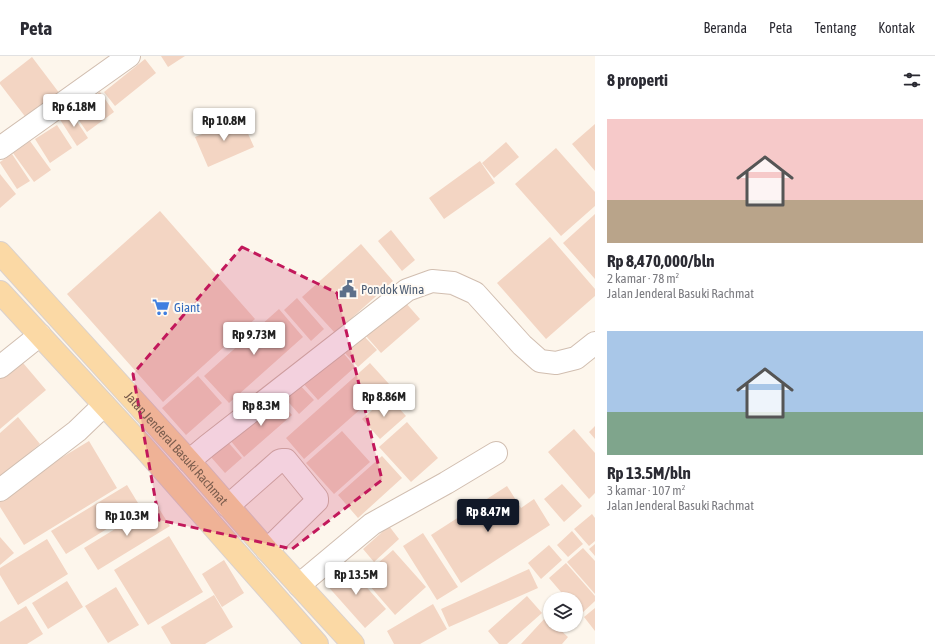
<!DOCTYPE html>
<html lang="id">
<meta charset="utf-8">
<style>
:root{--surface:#fff;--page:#f7f7f7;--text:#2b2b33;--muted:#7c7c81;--line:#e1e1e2;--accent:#111827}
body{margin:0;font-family:"Asap Condensed",sans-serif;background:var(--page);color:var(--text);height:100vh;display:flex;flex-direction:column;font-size:15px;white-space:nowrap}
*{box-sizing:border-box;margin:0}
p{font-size:13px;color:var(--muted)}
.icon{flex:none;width:22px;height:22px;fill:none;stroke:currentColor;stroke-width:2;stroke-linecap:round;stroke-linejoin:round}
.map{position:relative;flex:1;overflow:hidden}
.sheet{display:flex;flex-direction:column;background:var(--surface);width:340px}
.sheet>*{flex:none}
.fabs{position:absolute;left:543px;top:536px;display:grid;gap:8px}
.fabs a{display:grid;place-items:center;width:40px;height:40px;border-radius:50%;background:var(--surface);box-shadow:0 1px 3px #0004;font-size:20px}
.price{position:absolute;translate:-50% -34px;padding:0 9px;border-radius:4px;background:#fff;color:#222;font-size:13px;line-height:26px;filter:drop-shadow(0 1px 2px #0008)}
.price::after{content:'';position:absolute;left:50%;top:24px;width:12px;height:9px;margin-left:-6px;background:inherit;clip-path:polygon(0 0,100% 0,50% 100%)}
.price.on{background:var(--accent);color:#fff}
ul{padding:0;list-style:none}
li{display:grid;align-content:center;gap:8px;height:212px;padding:0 12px}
li span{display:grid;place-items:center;height:124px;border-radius:0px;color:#555}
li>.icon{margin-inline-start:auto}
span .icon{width:72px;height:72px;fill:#fffc;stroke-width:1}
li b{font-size:17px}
h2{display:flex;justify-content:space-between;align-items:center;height:48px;padding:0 12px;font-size:17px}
header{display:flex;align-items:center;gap:24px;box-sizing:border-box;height:56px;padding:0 20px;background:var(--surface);border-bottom:1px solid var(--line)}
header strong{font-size:19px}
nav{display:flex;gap:22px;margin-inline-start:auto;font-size:14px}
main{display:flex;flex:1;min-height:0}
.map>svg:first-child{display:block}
.building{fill:#f3d5c3}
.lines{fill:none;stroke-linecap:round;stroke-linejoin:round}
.minor-casing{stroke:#d1beb0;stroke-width:24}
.major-casing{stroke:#dad1cd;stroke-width:24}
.minor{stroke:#fff;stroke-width:22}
.major{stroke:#fbd9a5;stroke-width:22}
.marked{fill:#c2185b;fill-opacity:0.2;stroke:#c2185b;stroke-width:3;stroke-dasharray:8 5;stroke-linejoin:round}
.labels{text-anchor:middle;stroke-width:4;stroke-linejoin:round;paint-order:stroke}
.service-label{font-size:13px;fill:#4e5e75;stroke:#fffaf3;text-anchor:start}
.shop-label{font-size:13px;fill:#366cbe;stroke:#fffaf3;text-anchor:start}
.street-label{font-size:13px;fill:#7a5c4d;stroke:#fffaf3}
</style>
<header>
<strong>Peta</strong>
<nav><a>Beranda</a><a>Peta</a><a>Tentang</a><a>Kontak</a></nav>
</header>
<main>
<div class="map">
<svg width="595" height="588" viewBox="0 0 595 588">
<rect width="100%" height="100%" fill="#fdf6ec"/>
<path class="building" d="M161,0H185L168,11Z
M32,1L60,38L27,63L0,28V26Z
M145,3L156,17L115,50L104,36Z
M100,36L114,56L87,76L73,56Z
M70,55L88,82L77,90L59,62Z
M241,62L254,91L208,111L195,81Z
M595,68V115L572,88Z
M57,69L72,92L50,107L35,83Z
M30,85L51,114L34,126L13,97Z
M506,86L519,101L494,122L482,107Z
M556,92L595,136V150L561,180L515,128Z
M12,98L30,125L17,133L0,107V106Z
M480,105L495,127L444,163L429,142Z
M0,118L16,138L0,152Z
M160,155L255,263L163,346L67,238Z
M595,158V223L563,187Z
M391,174L415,204L402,215L378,185Z
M550,181L595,233V240L546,283L497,227Z
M361,188L393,225L335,277L302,241Z
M297,242L324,273L311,285L284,254Z
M405,246L420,263L381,297L366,280Z
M279,253L303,281L229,347L204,320Z
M363,279L377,294L358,311L344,296Z
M340,293L355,311L318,344L302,326Z
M18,301L46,334L0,373V317Z
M370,307L389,328L304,403L286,382Z
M198,320L222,347L186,379L162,352Z
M297,326L314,344L299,358L282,339Z
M388,340L406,360L380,383L362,363Z
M277,342L292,359L244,401L230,384Z
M18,361L40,388L0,422V377Z
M407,366L438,402L411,426L379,391Z
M595,370V383L589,376Z
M574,373L595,397V437L589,443L548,396Z
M342,375L370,406L334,438L306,407Z
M89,385L117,432L24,489L0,451V439Z
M227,385L242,402L225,417L210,400Z
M382,400L402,422L358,462L338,439Z
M562,428L582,450L564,466L544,443Z
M127,429L141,452L66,498L51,475Z
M507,430L521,452L534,443L550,469L461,527L431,479Z
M156,448L170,470L98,514L84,492Z
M592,458L595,462V485L589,490L574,473Z
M389,470L399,483L374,506L363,493Z
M572,475L583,488L568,501L557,489Z
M423,477L458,531L437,544L403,490Z
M169,480L203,536L148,569L114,514Z
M0,481L14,497L0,509Z
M47,483L68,518L18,549L0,519V512Z
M595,488V500L589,493Z
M549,489L562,504L541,523L528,507Z
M583,492L595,505V538L567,506Z
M393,494L426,531L395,559L362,521Z
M224,504L244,537L222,551L202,518Z
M566,507L595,540V545L581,558L576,553V543H567L549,522Z
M346,508L386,553L365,572L325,527Z
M529,513L538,532L449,571L441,553Z
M67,525L83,551L48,573L32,547Z
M116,531L139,569L108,587L85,550Z
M214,539L233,571L205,588H171L161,571Z
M527,540L542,557L507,588H499L488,575Z
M433,548L447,573L420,588H394L387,575Z
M26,550L43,578L27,588H0V566Z
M595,552V575L584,561Z
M546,561L550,564V569H555L568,581L562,588H521Z"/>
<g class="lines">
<g class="minor-casing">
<path id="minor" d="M0,92L129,0
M0,311L40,279
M189,405L207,390L407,234L432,225L453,227L475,237L522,289L540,305L556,307L576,302L595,287
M0,434L77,375L104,349
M228,450L279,405L282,404H286L317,442V445L267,494
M299,529L372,468L446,427L496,397"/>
</g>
<g class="major-casing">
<g id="major">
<path id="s1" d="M0,197L189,405L267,494L353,588"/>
<path d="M0,236L144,392L317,588"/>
</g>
</g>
<use href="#minor" class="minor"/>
<use href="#major" class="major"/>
</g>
<path class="marked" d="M242,191L337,237L382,424L292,493L159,464L133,318Z"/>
<defs>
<g id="civic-bare" transform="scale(1.38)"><path d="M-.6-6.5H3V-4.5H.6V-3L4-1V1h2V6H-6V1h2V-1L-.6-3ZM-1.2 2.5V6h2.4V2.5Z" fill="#5c6f8a" stroke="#fffaf3" stroke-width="2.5" paint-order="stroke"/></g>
<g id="supermarket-bare" transform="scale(1.38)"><path d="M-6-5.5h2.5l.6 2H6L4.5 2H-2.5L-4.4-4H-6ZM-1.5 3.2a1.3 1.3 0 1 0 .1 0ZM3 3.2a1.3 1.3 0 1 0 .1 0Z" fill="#3f7fe0" stroke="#fffaf3" stroke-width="2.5" paint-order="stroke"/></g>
</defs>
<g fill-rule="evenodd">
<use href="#civic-bare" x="348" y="233"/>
<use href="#supermarket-bare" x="161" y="251"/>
</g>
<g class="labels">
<g class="service-label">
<text x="361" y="238">Pondok Wina</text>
</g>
<g class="shop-label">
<text x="174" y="256">Giant</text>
</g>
<g class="street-label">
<text dy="5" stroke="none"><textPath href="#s1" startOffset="263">Jalan Jenderal Basuki Rachmat</textPath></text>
</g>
</g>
</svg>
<div class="fabs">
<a><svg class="icon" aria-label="layers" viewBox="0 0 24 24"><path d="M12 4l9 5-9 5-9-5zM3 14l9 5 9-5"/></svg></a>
</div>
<b class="price" style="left:74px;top:72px">Rp 6.18M</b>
<b class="price" style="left:224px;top:86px">Rp 10.8M</b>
<b class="price" style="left:254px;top:300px">Rp 9.73M</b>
<b class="price" style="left:384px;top:362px">Rp 8.86M</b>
<b class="price" style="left:261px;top:371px">Rp 8.3M</b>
<b class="price on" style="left:488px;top:477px">Rp 8.47M</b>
<b class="price" style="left:127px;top:481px">Rp 10.3M</b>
<b class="price" style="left:356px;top:540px">Rp 13.5M</b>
</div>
<section class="sheet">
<h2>8 properti<svg class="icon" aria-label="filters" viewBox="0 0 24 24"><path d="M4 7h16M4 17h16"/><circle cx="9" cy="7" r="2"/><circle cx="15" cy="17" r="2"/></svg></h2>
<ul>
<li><span style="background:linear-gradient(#f6c9c9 65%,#b9a48a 0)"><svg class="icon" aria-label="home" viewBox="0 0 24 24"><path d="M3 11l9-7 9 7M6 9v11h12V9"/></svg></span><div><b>Rp 8,470,000/bln</b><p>2 kamar · 78 m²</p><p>Jalan Jenderal Basuki Rachmat</p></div></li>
<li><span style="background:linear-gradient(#a9c7e8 65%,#7fa58c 0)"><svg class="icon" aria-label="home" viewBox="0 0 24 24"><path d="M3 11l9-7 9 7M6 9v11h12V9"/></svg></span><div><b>Rp 13.5M/bln</b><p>3 kamar · 107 m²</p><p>Jalan Jenderal Basuki Rachmat</p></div></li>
</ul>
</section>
</main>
